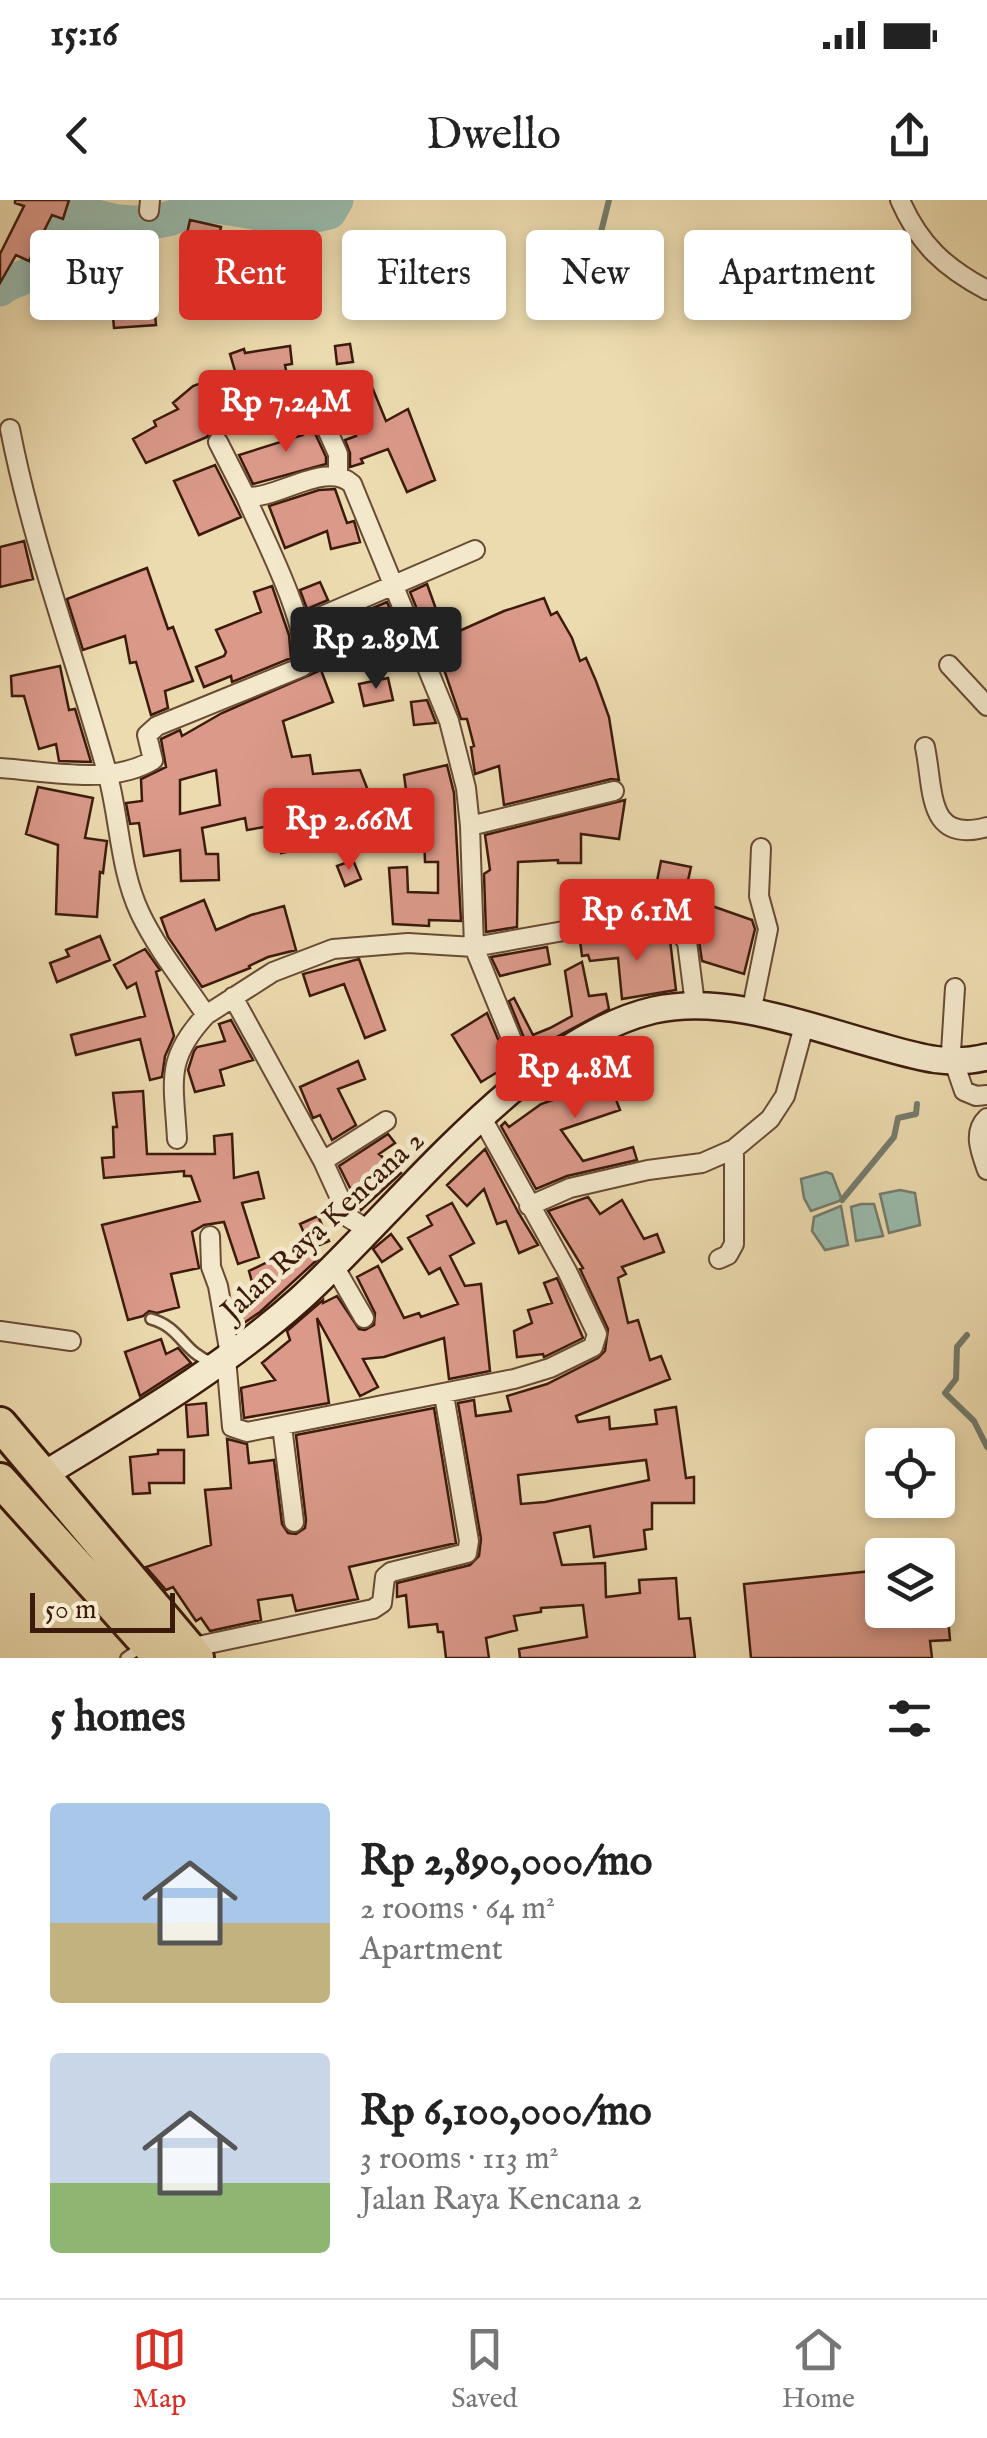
<!DOCTYPE html>
<meta charset="utf-8">
<style>
:root{--surface:#fff;--page:#f2f2f2;--text:#222;--muted:#767676;--line:#e0e0e0;--accent:#d93025}
body{margin:0;font-family:"IM FELL English",serif;background:var(--page);color:var(--text);height:100vh;display:flex;flex-direction:column;font-size:38px;white-space:nowrap}
*{box-sizing:border-box;margin:0}
p{font-size:32px;color:var(--muted)}
.icon{flex:none;width:55px;height:55px;fill:none;stroke:currentColor;stroke-width:2;stroke-linecap:round;stroke-linejoin:round}
.map{position:relative;height:1458px;overflow:hidden}
.details{display:flex;flex-direction:column;background:var(--surface);flex:1}
.details>*{flex:none}
.hud{position:absolute;left:30px;top:30px;width:928px;height:90px;display:flex;gap:20px}
.tools{position:absolute;left:865px;top:1228px;display:grid;gap:20px}
.tools a{display:grid;place-items:center;width:90px;height:90px;border-radius:10px;background:var(--surface);box-shadow:0 5px 15px #0003;font-size:50px}
.scale{position:absolute;left:30px;bottom:25px;width:145px;box-sizing:border-box;padding-left:10px;border:5px solid #3d1b0c;border-top:0;font-size:28px;line-height:35px;white-space:nowrap;color:#3d1b0c;-webkit-text-stroke:8px #f3e8cb;paint-order:stroke}
.price{position:absolute;translate:-50% -85px;padding:0 22px;border-radius:10px;background:var(--accent);color:#fff;font-size:32px;line-height:65px;filter:drop-shadow(0 2px 5px #0008)}
.price::after{content:'';position:absolute;left:50%;top:60px;width:30px;height:22px;margin-left:-15px;background:inherit;clip-path:polygon(0 0,100% 0,50% 100%)}
.price.selected{background:#222;color:#fff}
ul{padding:0;list-style:none}
li{display:flex;align-items:center;gap:30px;height:250px;padding:0 50px}
li span{display:grid;place-items:center;flex:none;width:280px;height:200px;border-radius:10px;color:#555}
li>.icon{margin-inline-start:auto}
span .icon{width:120px;height:120px;fill:#fffc;stroke-width:1}
li b{font-size:42px}
h2{display:flex;justify-content:space-between;align-items:center;height:120px;padding:0 50px;font-size:42px}
.pill{padding:0 35px;border-radius:10px;background:var(--surface);box-shadow:0 5px 15px #0003;font-size:35px;line-height:90px}
.pill.selected{background:var(--accent);color:#fff}
.status{display:flex;justify-content:space-between;align-items:center;height:70px;padding:0 50px;background:var(--surface);direction:ltr}
.status svg{height:28px;fill:currentColor}
header{display:flex;justify-content:space-between;align-items:center;height:130px;padding:0 50px;background:var(--surface);font-size:45px;font-weight:600}
.dock{display:flex;justify-content:space-around;align-items:center;height:140px;border-top:2px solid var(--line);background:var(--surface);font-size:28px;color:var(--muted)}
.dock a{display:grid;justify-items:center;gap:5px}
.dock .selected{color:var(--accent)}
.map>svg:first-child{display:block}
.water{fill:#99bbad;stroke:#747b6d;stroke-width:2.5}
.lines{fill:none;stroke-linecap:round;stroke-linejoin:round}
.stream{stroke:#747b6d;stroke-width:6}
.river{stroke:#99bbad;stroke-width:35}
.building{fill:#da9989;stroke:#3d1b0c;stroke-width:2.5;fill-rule:evenodd}
.lane-casing{stroke:#694b35;stroke-width:14}
.street-casing{stroke:#694b35;stroke-width:22}
.secondary-casing{stroke:#3d1b0c;stroke-width:30}
.highway-casing{stroke:#3d1b0c;stroke-width:38}
.lane{stroke:#f3e8cb;stroke-width:9}
.street{stroke:#f3e8cb;stroke-width:18}
.secondary{stroke:#f3e8cb;stroke-width:25}
.highway{stroke:#ecdbaf;stroke-width:32}
.labels{text-anchor:middle;stroke-width:9;stroke-linejoin:round;paint-order:stroke}
.street-label{font-size:30px;fill:#3d1b0c;stroke:#f3e8cb}
</style>
<div class="status"><b>15:16</b><svg viewBox="0 0 49 12"><path d="M0 12V9h3v3zM5 12V6h3v6zM10 12V3h3v9zM15 12V0h3v12zM26 1h20v11H26zM47 4h2v5h-2z"/></svg></div>
<header><svg class="icon" aria-label="back" viewBox="0 0 24 24"><path d="M15 5l-7 7 7 7"/></svg>Dwello<svg class="icon" aria-label="share" viewBox="0 0 24 24"><path d="M12 15V3M7 8l5-5 5 5M5 13v7h14v-7"/></svg></header>
<div class="map">
<svg width="987" height="1458" viewBox="0 0 987 1458">
<rect width="100%" height="100%" fill="#ecdbaf"/>
<filter id="stains"><feTurbulence type="fractalNoise" baseFrequency=".002" numOctaves="4"/><feColorMatrix values="0 0 0 0 .2 0 0 0 0 .09 0 0 0 0 .02 0 0 0 .5 -.17"/></filter>
<radialGradient id="worn" r=".72"><stop offset=".6" stop-color="#630" stop-opacity="0"/><stop offset="1" stop-color="#630" stop-opacity=".3"/></radialGradient>
<path class="water" d="M826,972L832,974L842,1000L811,1011L804,998L801,979Z
M900,990L915,993L920,1025L889,1033L880,994Z
M861,1004H874L883,1036L856,1041L851,1007Z
M841,1006L848,1045L825,1050L812,1031L814,1017Z"/>
<g class="lines">
<path class="stream" d="M598,44L609,0
M842,1000L894,937L898,918L916,914L917,904
M967,1135L957,1147L956,1179L945,1193L974,1221L987,1247"/>
<path class="river" d="M0,89C10,80 26,79 36,70C57,52 55,28 80,12C112,23 137,27 171,18C186,13 198,4 215,6C259,10 284,25 329,12L336,0"/>
</g>
<path class="building" d="M15,0H69L63,19L52,15L29,61L16,55L0,83V54L24,6L15,3Z
M190,20L221,27L215,54L184,47Z
M124,49L143,52L140,69H145L147,102H154L156,125L114,128L112,105L127,104Z
M205,88L207,112L183,114L181,90Z
M350,144L353,162L337,164L335,146Z
M290,146L292,164L285,165L290,190L256,198V195L201,214L209,234L207,237L146,263L133,239L156,226L154,221L178,209L173,203L193,186L235,171L230,154L244,149L245,153Z
M372,187L386,221L408,209L435,280L407,292L388,249L361,259L363,263L350,267V253L345,240L356,236L341,200Z
M301,203L326,257V264L253,284L239,255L303,235L296,204Z
M215,265L241,317L199,335L174,281Z
M335,289L347,323L354,321L360,342L331,349L327,331L285,348L269,306L319,290Z
M24,341L33,379L0,387V347Z
M147,368L168,429L173,427L193,481L165,491L168,508L151,515L136,462L130,463L125,436L83,450L67,399Z
M320,382L328,400L307,409L300,390Z
M427,384L446,437L504,411L544,398L551,415L557,412L572,438L580,461L586,458L596,481L609,517L619,580L611,579L504,605L499,566L475,574L471,547L474,546L467,519H461L438,452L435,454L410,392Z
M272,386L289,435L291,458L232,482L231,476L204,487L196,467L224,456L226,452L216,430L261,412L254,392Z
M387,402L411,460L387,468L374,430L360,435L354,416Z
M60,466L69,510L75,509L91,562L59,561L56,544L39,549L24,496H12L11,476Z
M321,470L333,502L283,521L292,557L310,555L313,574L360,570L369,593L359,595L361,613L337,616L336,605L295,610L302,649L281,653L276,625L247,630L245,618L202,628L206,654H218L219,680L181,681L180,650L144,656L139,623L130,624L126,603L142,601L141,579L166,567L161,539L180,530L182,536L222,513ZM216,570L220,605L180,614V580Z
M388,478L393,500L364,506L359,484Z
M427,500L436,523L414,525L411,502Z
M447,565L454,593L461,721L429,720V726L393,724L389,668L407,667L408,692L438,693V662H425L424,633L412,635L404,575Z
M38,587L93,598L85,638L107,641L103,673L100,672L97,717L56,714L58,645L26,634Z
M625,600L619,639L581,634V663H558V660L518,662L517,727L486,732L484,674L490,670L485,635Z
M353,660L361,679L345,686L337,666Z
M661,661L691,667L685,694L695,695V700L752,720L755,729L744,774L702,761L699,741L707,718L642,715L647,685L656,686Z
M578,687H606V714L578,716Z
M204,700L216,730L251,715L284,706L296,750L268,757L249,766L250,768L202,787L168,737L161,718Z
M100,736L110,760L57,782L50,763L69,756L66,750Z
M593,739L670,740L676,790L622,799L618,758L590,761L588,755L582,756L580,741Z
M547,747L550,764L500,776L491,757Z
M145,749L160,770L156,772L174,836L165,856L162,877L150,880L140,839L76,855L71,835L145,816L136,783L127,788L114,765Z
M359,759L385,830L365,838L344,784L310,796L303,774Z
M582,762L589,796L606,794L609,809L549,841L531,855L509,801L514,798L533,835L550,828L572,816L565,771Z
M487,813L509,865L481,882L452,835Z
M231,820L253,860L220,870L224,885L195,892L188,870L194,851L197,847L225,841L219,824Z
M640,848L642,894L615,897L620,910L561,930L583,961L633,947L637,960L567,976L536,989L501,926L505,922L509,927L541,904L588,888L583,864Z
M358,861L365,879L338,889L356,925L332,940L320,915L313,918L300,887Z
M143,891L147,954H215L214,936L232,934L234,978L258,972L264,998L242,1003L259,1057L238,1064L224,1022L204,1025L192,1032L199,1068L171,1074L179,1107L157,1113L149,1111L143,1116L128,1120L102,1025L200,1001L191,976H184V971L104,978L102,958L114,957L113,927H117L113,893Z
M388,934L395,943L379,954L401,973L361,1010L339,966Z
M485,949L518,1012L538,1045L519,1053L506,1021L497,1024L484,989L467,1006L447,985Z
M588,997L600,1014L622,1000L644,1039L657,1034L664,1052L622,1067L626,1074L618,1078L628,1123L638,1120L650,1160L661,1156L670,1179L576,1216L578,1222L609,1217L610,1229L657,1224L655,1210L676,1207L686,1278L694,1277V1303H652V1329L644,1330L646,1349L594,1357L590,1326L554,1333L562,1365L605,1363L606,1397L640,1393L639,1380L676,1378L679,1419L690,1418L695,1458H520L519,1449L587,1437L583,1405L541,1408V1412L514,1416L517,1430L486,1438L489,1458H446L443,1432H438L437,1424L409,1427L406,1395L397,1397V1383L470,1365L479,1356L481,1339L458,1203L474,1200L476,1216L511,1211L507,1196L547,1184L598,1158L605,1151L608,1129L580,1069L583,1068L548,1011ZM646,1260L649,1280L545,1302L521,1304L518,1275Z
M452,1003L474,1043L450,1056L465,1086L481,1084L490,1171L449,1179L444,1138L384,1157L363,1159L378,1187L360,1196L317,1118L329,1203L244,1218L241,1188L275,1180L262,1163L290,1140L287,1131L323,1100V1103L337,1096L359,1129L365,1130L374,1125L375,1113L357,1077L378,1066L404,1118L419,1113L421,1117L458,1104L440,1068L429,1074L408,1038L432,1025L427,1016Z
M318,1016L329,1041L317,1046L318,1059L260,1112L238,1127L234,1103L256,1097L249,1071L308,1042L300,1024Z
M391,1034L402,1049L382,1062L373,1049Z
M557,1078L583,1138L544,1157L543,1154L517,1157L514,1131L532,1123L528,1110L552,1103L544,1083Z
M161,1139L166,1154L178,1148L191,1163L140,1196L125,1152Z
M206,1203L208,1235L188,1237L186,1205Z
M434,1208L456,1343L349,1367L358,1399L296,1411L292,1395L258,1400L261,1420L210,1431L201,1418L196,1421L173,1387L166,1390L146,1367L211,1345L205,1290L231,1288L227,1239L247,1244L249,1263L274,1260L282,1324L288,1333L296,1334L305,1328L306,1320L296,1235Z
M158,1250H184V1283H149L150,1293L133,1294L130,1257L158,1254Z
M882,1370V1410H911L912,1414L927,1413L928,1419L948,1418L950,1440L930,1441L932,1458H751L744,1384Z"/>
<g class="lines">
<g class="lane-casing">
<path id="lane" d="M151,1119C181,1127 183,1152 211,1162
M126,1458L137,1450"/>
</g>
<g class="street-casing">
<path id="street" d="M900,0C919,44 945,68 987,90
M149,11L150,0
M313,198L338,254V275
M10,229C33,347 75,457 107,572C120,619 119,668 140,713C157,749 184,782 206,815C164,860 174,882 177,939
M218,242L246,297C278,299 327,260 352,284L449,521L466,588L470,626L474,747L527,877
M301,425L475,350
M949,465L987,506
M925,547C934,590 926,644 987,627
M0,568C48,571 111,586 153,560L147,535L157,526L302,467C315,435 261,332 246,297
M470,626L614,591
M955,788L951,852L961,862
M233,797L323,961L349,1018L370,1031
M751,813L768,729L759,696L761,648
M206,815L273,772L333,749L408,743L474,747L592,726L676,728L687,742L695,804
M954,862L964,891L976,896L987,895
M987,918C972,932 981,953 987,970
M323,961L386,921
M529,1006L570,988L648,970L702,963L734,949L770,919L785,896L804,826
M210,1036L211,1067L218,1086L230,1155
M719,1059L728,1055L734,1044V949
M334,1066L364,1118
M0,1131L71,1141
M226,1158L232,1227L247,1232L514,1179L550,1168L593,1147L597,1134L567,1071L482,918
M282,1226L294,1322
M189,1448L373,1409L382,1403L385,1377L391,1372L467,1353L469,1341L444,1195"/>
</g>
<g class="secondary-casing">
<path id="secondary" d="M45,1274C133,1220 223,1168 300,1099C398,1010 524,840 654,810C726,794 807,826 876,845C915,856 947,867 987,857"/>
</g>
<g class="highway-casing">
<path id="highway" d="M0,1224L197,1458
M0,1280L160,1458"/>
</g>
<use href="#lane" class="lane"/>
<use href="#street" class="street"/>
<use href="#secondary" class="secondary"/>
<use href="#highway" class="highway"/>
</g>
<g class="labels">
<g class="street-label">
<text transform="translate(322 1025) rotate(-43)" y="10">Jalan Raya Kencana 2</text>
</g>
</g>
<rect width="100%" height="100%" filter="url(#stains)"/>
<rect width="100%" height="100%" fill="url(#worn)"/>
</svg>
<div class="tools">
<a><svg class="icon" aria-label="locate" viewBox="0 0 24 24"><circle cx="12" cy="12" r="6"/><path d="M12 2v4M12 18v4M2 12h4M18 12h4"/></svg></a>
<a><svg class="icon" aria-label="layers" viewBox="0 0 24 24"><path d="M12 4l9 5-9 5-9-5zM3 14l9 5 9-5"/></svg></a>
</div>
<div class="scale">50 m</div>
<b class="price" style="left:286px;top:255px">Rp 7.24M</b>
<b class="price selected" style="left:376px;top:492px">Rp 2.89M</b>
<b class="price" style="left:349px;top:673px">Rp 2.66M</b>
<b class="price" style="left:637px;top:764px">Rp 6.1M</b>
<b class="price" style="left:575px;top:921px">Rp 4.8M</b>
<div class="hud">
<a class="pill">Buy</a>
<a class="pill selected">Rent</a>
<a class="pill">Filters</a>
<a class="pill">New</a>
<a class="pill">Apartment</a>
</div>
</div>
<section class="details">
<h2>5 homes<svg class="icon" aria-label="filters" viewBox="0 0 24 24"><path d="M4 7h16M4 17h16"/><circle cx="9" cy="7" r="2"/><circle cx="15" cy="17" r="2"/></svg></h2>
<ul>
<li><span style="background:linear-gradient(#a9c7e8 60%,#c2b280 0)"><svg class="icon" aria-label="home" viewBox="0 0 24 24"><path d="M3 11l9-7 9 7M6 9v11h12V9"/></svg></span><div><b>Rp 2,890,000/mo</b><p>2 rooms · 64 m²</p><p>Apartment</p></div></li>
<li><span style="background:linear-gradient(#c9d6e8 65%,#8fb573 0)"><svg class="icon" aria-label="home" viewBox="0 0 24 24"><path d="M3 11l9-7 9 7M6 9v11h12V9"/></svg></span><div><b>Rp 6,100,000/mo</b><p>3 rooms · 113 m²</p><p>Jalan Raya Kencana 2</p></div></li>
</ul>
</section>
<nav class="dock">
<a class="selected"><svg class="icon" aria-label="map" viewBox="0 0 24 24"><path d="M3 6l6-2 6 2 6-2v14l-6 2-6-2-6 2zM9 4v14M15 6v14"/></svg>Map</a>
<a><svg class="icon" aria-label="saved" viewBox="0 0 24 24"><path d="M7 4h10v16l-5-4-5 4z"/></svg>Saved</a>
<a><svg class="icon" aria-label="home" viewBox="0 0 24 24"><path d="M3 11l9-7 9 7M6 9v11h12V9"/></svg>Home</a>
</nav>
